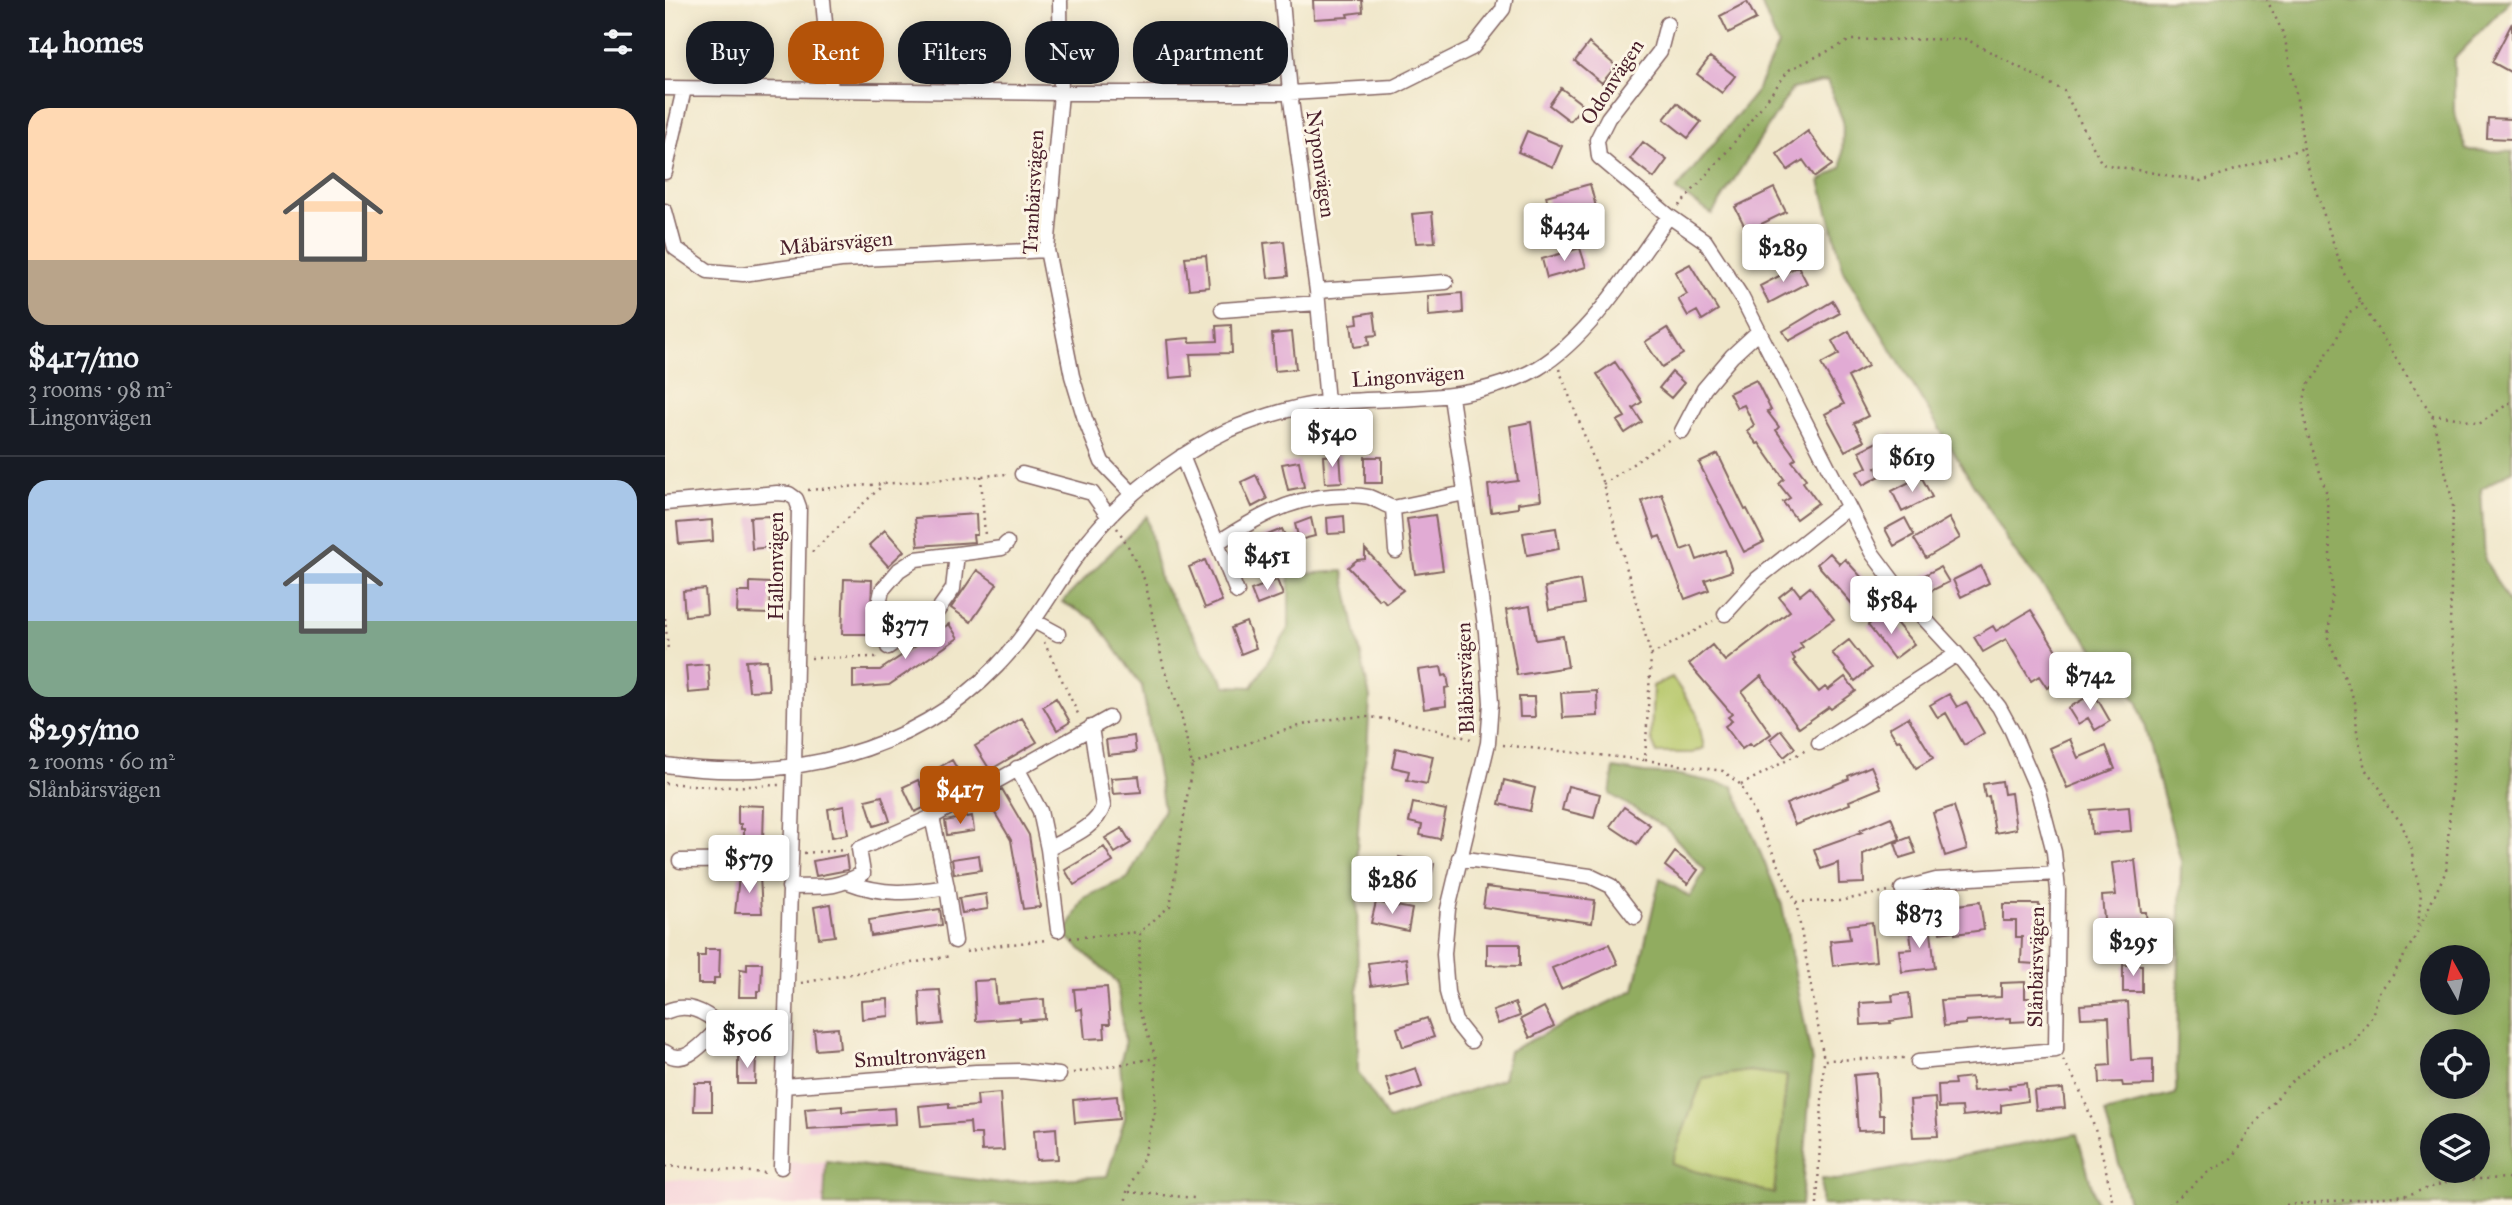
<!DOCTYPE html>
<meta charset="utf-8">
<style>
:root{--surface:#171b24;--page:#242831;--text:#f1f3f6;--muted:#9ea1a6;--line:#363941;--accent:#b45309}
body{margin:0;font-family:"IM FELL Great Primer",serif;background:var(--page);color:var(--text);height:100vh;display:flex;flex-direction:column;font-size:26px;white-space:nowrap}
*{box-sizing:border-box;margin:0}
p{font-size:23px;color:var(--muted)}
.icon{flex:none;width:38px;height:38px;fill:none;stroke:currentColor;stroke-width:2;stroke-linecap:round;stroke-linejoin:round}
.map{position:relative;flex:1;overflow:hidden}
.details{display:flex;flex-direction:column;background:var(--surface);width:665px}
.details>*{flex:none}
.guide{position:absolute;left:21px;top:21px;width:665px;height:63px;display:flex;gap:14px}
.needle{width:46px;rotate:352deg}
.controls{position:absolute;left:1755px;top:945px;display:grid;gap:14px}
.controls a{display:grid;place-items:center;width:70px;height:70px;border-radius:50%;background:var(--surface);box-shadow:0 4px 18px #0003;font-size:35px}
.price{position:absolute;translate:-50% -60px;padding:0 16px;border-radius:7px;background:#fff;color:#222;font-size:23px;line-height:46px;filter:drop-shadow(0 2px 4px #0008)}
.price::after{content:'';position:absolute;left:50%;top:42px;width:21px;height:16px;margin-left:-10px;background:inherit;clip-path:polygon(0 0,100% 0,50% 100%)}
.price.selected{background:var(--accent);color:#fff}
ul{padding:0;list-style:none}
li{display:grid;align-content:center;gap:14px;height:371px;padding:0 28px}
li+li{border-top:2px solid var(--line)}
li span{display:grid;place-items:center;height:217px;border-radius:21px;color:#555}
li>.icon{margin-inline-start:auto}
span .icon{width:126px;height:126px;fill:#fffc;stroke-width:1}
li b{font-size:30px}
h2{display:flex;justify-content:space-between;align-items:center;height:84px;padding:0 28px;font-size:30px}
.chip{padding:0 24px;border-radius:28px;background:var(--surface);box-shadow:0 4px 18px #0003;font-size:24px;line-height:63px}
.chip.selected{background:var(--accent);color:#fff}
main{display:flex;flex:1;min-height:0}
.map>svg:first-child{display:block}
.built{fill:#f5cfd9}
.green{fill:#b7c86c;stroke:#80744c;stroke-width:2}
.forest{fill:#91ac60;stroke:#6e6646;stroke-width:2;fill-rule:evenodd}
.building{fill:#e1abd4}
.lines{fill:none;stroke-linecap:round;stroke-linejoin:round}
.street-casing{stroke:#846563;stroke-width:17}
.path{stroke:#846563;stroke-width:2.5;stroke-dasharray:2 5;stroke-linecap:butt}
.street{stroke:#fff;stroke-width:14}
.labels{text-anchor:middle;stroke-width:6;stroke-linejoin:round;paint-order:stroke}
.street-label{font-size:21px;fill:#4a1f2b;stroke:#fcf5e5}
</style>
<main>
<section class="details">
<h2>14 homes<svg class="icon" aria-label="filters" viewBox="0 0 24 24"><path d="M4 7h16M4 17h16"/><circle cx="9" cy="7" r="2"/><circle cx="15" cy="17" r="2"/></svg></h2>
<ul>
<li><span style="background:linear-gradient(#ffd9b3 70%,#b9a48a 0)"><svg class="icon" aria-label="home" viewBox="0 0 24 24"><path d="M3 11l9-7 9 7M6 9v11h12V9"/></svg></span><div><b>$417/mo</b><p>3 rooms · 98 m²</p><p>Lingonvägen</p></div></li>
<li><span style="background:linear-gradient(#a9c7e8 65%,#7fa58c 0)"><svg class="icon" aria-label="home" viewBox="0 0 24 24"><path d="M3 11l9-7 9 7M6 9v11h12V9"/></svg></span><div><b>$295/mo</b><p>2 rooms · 60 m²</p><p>Slånbärsvägen</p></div></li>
</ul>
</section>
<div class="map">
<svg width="1847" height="1205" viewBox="0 0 1847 1205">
<rect width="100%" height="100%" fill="#fcf5e5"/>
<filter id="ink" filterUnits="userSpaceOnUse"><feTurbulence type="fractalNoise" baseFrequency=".0143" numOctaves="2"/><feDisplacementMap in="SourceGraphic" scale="14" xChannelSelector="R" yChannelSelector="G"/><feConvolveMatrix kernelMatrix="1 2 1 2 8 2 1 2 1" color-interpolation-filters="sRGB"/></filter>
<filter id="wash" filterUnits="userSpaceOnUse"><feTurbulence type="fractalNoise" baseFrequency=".00686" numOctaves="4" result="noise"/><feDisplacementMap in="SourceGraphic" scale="28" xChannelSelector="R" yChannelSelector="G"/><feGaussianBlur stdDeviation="1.57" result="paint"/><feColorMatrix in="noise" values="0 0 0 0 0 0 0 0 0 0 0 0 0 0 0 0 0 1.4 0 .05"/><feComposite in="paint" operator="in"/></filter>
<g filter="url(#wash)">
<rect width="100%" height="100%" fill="#f0e7ca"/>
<path class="built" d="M161,1161L159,1205H0V1179L128,1185L124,1162L149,1163Z"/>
<path class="green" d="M1007,677L1032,714L1039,748L1028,753H992L986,739L988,686Z
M1084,1071L1122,1075L1109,1194L1005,1164L1038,1078Z"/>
<path class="forest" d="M1095,0H1846L1789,59V111L1801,150L1847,152V470L1816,489L1820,560L1847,609V1205H1465L1440,1113L1511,1094L1516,861L1473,703L1349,551L1179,272L1155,181L1177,167L1178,121L1162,81L1127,89L1047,214L1011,190L1091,92L1113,45ZM1768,957H1813V1003H1768ZM1768,1041H1813V1087H1768ZM1768,1125H1813V1171H1768Z
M482,516L495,580L561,686L587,687L624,627V575L678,571L705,698L702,752L696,780L692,848L693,1072L724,1120L838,1079L844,1051L969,990L995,878L1025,897L1040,870L1001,828L945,794L949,768L979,773L1014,775L1068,786L1117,905L1147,1062L1136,1205H159L161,1161L335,1183L442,1176L460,1118L455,1064L460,1044L452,982L400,935L418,898L463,878L499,809L477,686L429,619L397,602ZM1084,1071L1122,1076L1109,1194L1006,1164L1038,1078Z
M1412,1134L1432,1205H1156L1157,1179L1172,1180Z"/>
<g id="blocks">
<path class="building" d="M648,0H697L698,12L682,14L683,17L649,19Z
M1082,2L1091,19L1063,33L1055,16Z
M1847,23V73L1827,62Z
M924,43L951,66L937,83L910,61Z
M1045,57L1070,76L1057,93L1032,74Z
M896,88L918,105L905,121L884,105Z
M1012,103L1036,122L1023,138L999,119Z
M1823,118L1847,119V139L1822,138Z
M862,131L897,146L888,167L853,152Z
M1143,131L1167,165L1150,177L1138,160L1123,170L1112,154Z
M978,142L1002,160L989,178L965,159Z
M925,184L931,207L923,209L925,217L902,223L900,216L887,220L881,196Z
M1109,188L1121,212L1082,231L1070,207Z
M767,212L770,242L751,243L747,214Z
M619,241L623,276L603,278L599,243Z
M915,248L921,267L882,278L877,259Z
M541,255L544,287L524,289L520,257Z
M1025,264L1053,310L1037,320L1032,311L1023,316L1013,299L1022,294L1010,272Z
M1133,266L1142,283L1104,303L1095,286Z
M797,293L798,313L764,316L763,296Z
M1168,301L1175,313L1124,341L1118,331Z
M709,312L712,335L703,336L704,345L689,347L686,324L693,323L692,315Z
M566,325L567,353L525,354L527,376L505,378L502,340L524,338L525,342L552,341L551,326Z
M1002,328L1018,354L997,367L980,342Z
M1184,331L1203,366L1183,377L1203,416L1189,423L1199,441L1180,451L1160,414L1179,404L1156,364L1174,354L1167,341Z
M627,332L631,369L610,371L607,334Z
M950,362L977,402L968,408L977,422L960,433L952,421L960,417L932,374Z
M1007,372L1019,383L1006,398L994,388Z
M1091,380L1106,410L1102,411L1114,427L1111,430L1131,458L1127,461L1141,479L1138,482L1153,503L1131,519L1118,502L1125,498L1114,484L1119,479L1094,443L1092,444L1082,431L1089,425L1079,405L1072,408L1064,393Z
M866,422L876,500L853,503V508L826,512L823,485L853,481L845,426Z
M1228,434L1238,454L1211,468L1215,476L1198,485L1192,472L1202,467L1194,451Z
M1053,454L1080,510L1082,509L1099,542L1079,552L1034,463Z
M675,455L677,482L660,483L658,456Z
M700,457H717V483H700Z
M634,461L639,487L623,490L617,464Z
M591,475L602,499L587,507L576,482Z
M1256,476L1267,497L1237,512L1227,491Z
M997,494L1016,550L1027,546L1032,560L1060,550L1067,571L1040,580L1044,590L1020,599L995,536L990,538L977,501Z
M311,514L312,535H308L309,542L253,546L250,518Z
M770,515L778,570L750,574L742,519Z
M105,516L107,547L87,549L85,517Z
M679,516L680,533L663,534L662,518Z
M646,518L650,536L634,540L630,524Z
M1240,518L1249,535L1229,546L1220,529Z
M1284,518L1295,538L1261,558L1249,539Z
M47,520L48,541L14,544L12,523Z
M891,528L894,549L862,555L858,533Z
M617,529L624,544L601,553L595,538Z
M220,530L239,551L223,566L204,545Z
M700,549L738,590L721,603L717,598L714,600L683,567L692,560L700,559Z
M1165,553L1175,564L1180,559L1208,590L1189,606L1152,564Z
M540,560L557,601L540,608L524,567Z
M1316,566L1324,583L1296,597L1288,580Z
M1275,567L1284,582L1264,592L1256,577Z
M312,570L332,584L306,622L286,608Z
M179,579L207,580L205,634H177Z
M612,580L618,595L592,605L586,590Z
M915,580L919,604L884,610L880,587Z
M85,582L106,583L105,614L72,613L73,592H85Z
M1128,586L1135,595L1145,587L1169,619L1135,643L1138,647L1127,655L1130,659L1128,661L1154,692L1160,687L1163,690L1180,677L1191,691L1166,709L1164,707L1134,728L1096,676L1077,692L1106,734L1087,747L1084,744L1077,749L1060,726L1067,721L1063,717L1067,714L1024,664L1047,645L1060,661L1125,611L1114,597Z
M40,589L42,614L20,616L18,591Z
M865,606L871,640L898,636L903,667L852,675L841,610Z
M1366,610L1405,673L1382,688L1374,676L1366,681L1341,639L1318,652L1309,637L1328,626L1331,631Z
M1220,613L1226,621L1228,619L1249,644L1229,659L1203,625Z
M581,622L591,648L576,654L566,628Z
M284,624L293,638L224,685L188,688V670H215Z
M1184,640L1206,668L1190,681L1167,653Z
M102,660L104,690L84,691L81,661Z
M43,664L45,691L23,693L21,666Z
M1425,665L1431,675L1418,682L1413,672Z
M776,667L778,676L782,675L784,687L780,688L781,706L759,709L753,670Z
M932,691L933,716L898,718L896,693Z
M1429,693L1445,721L1430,730L1423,718L1413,724L1403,708Z
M1284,694L1292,707L1301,702L1319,733L1299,745L1281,713L1273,718L1265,705Z
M854,697H869L870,717H855Z
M391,698L405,722L392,730L378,706Z
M1243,717L1268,758L1251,768L1235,740L1232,741L1224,728Z
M357,718L372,742L325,770L310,746Z
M1116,730L1130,748L1119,757L1105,739Z
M469,736L471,752L443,755L441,740Z
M1405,739L1413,758L1441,746L1450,769L1402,788L1385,748Z
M731,748L768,756L762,784L742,780L744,771L727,767Z
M287,760L301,784L287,792L273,768Z
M1206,766L1216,788L1184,801L1185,804L1130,825L1121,804L1184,779L1183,776Z
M474,776L476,792L448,794L446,778Z
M253,780L265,805L250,812L238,787Z
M839,780L870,788L865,811L834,804Z
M1337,781L1339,794L1346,793L1351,829L1330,833L1324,796L1320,797L1318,784Z
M903,786L935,794L929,818L897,810Z
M337,789L364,835L375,907L358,909L346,840L321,798Z
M217,796L225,821L209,826L201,800Z
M748,803L781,810L775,839L755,835L757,825L744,822Z
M73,805L99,806L98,840L79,839V829H76V824H73Z
M179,806L183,834L167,837L163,809Z
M1289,806L1302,849L1280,856L1268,813Z
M959,807L985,825L972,844L945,826Z
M1464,807L1466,831L1427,834L1425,810Z
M307,816L309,831L282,835L280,821Z
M1226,817L1235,839L1198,854L1199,883L1174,884L1173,863L1156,869L1149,849L1197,832L1195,830Z
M457,828L466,843L450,853L440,838Z
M1245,837L1251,853L1235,858L1230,843Z
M439,847L448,862L409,885L400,870Z
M1010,852L1033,870L1023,884L1000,866Z
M181,855L183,870L151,876L148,861Z
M314,855L316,870L289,874L287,859Z
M734,857L769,864L763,891L743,887L744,880L730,877Z
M1470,860L1476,912H1481L1483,939L1441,942L1437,896L1451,895L1447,863Z
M74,876H95L97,913H70Z
M821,887L930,900L927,923L818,907Z
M321,894L323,909L297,913L294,898Z
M711,902L747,909L743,931L706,923Z
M1315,902L1319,930L1290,934V931L1275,933L1271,908Z
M165,904L170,936L154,938L149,907Z
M1338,904H1374L1371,964L1356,963L1357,937H1351V921H1338Z
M275,909L277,925L206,936L204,920Z
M1207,922L1211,961L1168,966L1165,941L1185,939L1183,925Z
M1265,923L1270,968L1237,972L1234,950L1247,949L1244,926Z
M822,944H855V966L822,965Z
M944,944L953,964L896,989L887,968Z
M40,949H55L54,978H49V984H33V956H40Z
M741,958L744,981L706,986L703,963Z
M82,963H97L96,991H92V997H74L75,969L82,970Z
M1458,965H1477V992H1458Z
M330,980L332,1003L379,999L380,1019L355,1021V1018L311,1021L309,981Z
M1360,982V998H1364L1365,1021L1346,1022V1018L1301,1021V1024L1279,1026L1276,1000L1336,997V983Z
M442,987L445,1024H439L440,1038L420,1039L417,1009L411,1010L409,989Z
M275,990L278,1024L256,1026L254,991Z
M1244,993L1247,1018L1225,1021L1226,1023L1196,1025L1195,1003L1228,1001L1227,995Z
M223,999L224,1016L197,1019L196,1001Z
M1463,1002L1466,1060L1488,1059V1085L1458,1086L1457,1082L1435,1083L1434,1066L1446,1065L1444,1017L1416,1018L1415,1005Z
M850,1003L855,1016L833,1024L828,1011Z
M879,1007L889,1026L865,1038L856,1019Z
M762,1018L769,1037L738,1047L732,1028Z
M173,1028L175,1048L151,1050L149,1030Z
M73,1056L91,1057L90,1084H73Z
M751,1068L757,1087L727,1097L721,1078Z
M1212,1073L1214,1115H1219V1130L1193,1131L1189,1075Z
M1306,1077L1308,1091L1345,1088L1344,1085L1361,1083L1363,1101L1336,1105V1112L1298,1116L1297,1107L1274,1108L1273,1085L1290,1084L1289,1079Z
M30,1083H47V1111H29Z
M1398,1089L1400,1108L1371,1110L1369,1091Z
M335,1093L339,1150L317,1151L316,1134H306L305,1122L256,1126L254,1106L284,1103V1108L313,1106L312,1095Z
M452,1096L454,1119L410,1123L408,1100Z
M1270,1098L1273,1136L1248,1137L1245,1100Z
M177,1106V1112L229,1108L230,1124L142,1129L140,1109Z
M391,1128L393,1159L371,1160L369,1130Z"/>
</g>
</g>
<g filter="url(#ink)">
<use href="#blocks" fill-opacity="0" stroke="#846563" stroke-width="2"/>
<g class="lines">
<g class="street-casing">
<path id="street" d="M158,0L166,90
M395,0L396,93L382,250L407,376L420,419L437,462L467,493
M617,0L625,93L652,291L662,402
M1002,24L995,51L943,118L932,140L934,157L1004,216L1040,241L1076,296L1207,553L1243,601L1292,654L1334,707L1347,731L1373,791L1389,852L1393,890L1391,1050L1253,1062
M0,88L396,93H625L729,87L807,48L838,9L840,0
M0,172L19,89
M0,211L10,248L43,271L78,274L176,260L382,250
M652,291L781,282
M557,310L653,303
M786,397L821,632L826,703L823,743L783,909L779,954L782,992L790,1021L806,1041
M1017,431L1039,389L1067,356L1093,332
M517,456L572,592
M357,474L427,493L444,517
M0,503L112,493L124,494L131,499L134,507L129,767L116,1167
M728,508L800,493
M552,543C588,520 622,499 666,496C678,495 691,494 704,497C712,500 720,505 728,508L731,551
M292,554L251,559L234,570L217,590L215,599L223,647L271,613L288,589L292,554L337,548L342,543
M1060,614L1092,579L1182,508
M369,621L393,634
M1154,743L1292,654
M0,765C120,783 246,755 332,666C368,629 391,582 422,542C457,498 499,465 548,438C577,422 632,405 665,402C736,396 808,405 873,368C925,337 969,264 1004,216
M352,768L375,811L383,849L393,930
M267,817L444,718
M383,849C402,838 432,828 438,806L426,727
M794,858L925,876L946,886L970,917
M15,861L125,860
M183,882C219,896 245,893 282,887L290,941
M124,887C156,886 169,890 198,873L194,849L267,817L282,887
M1237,889L1271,880L1392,873
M0,1012C22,1002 39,1011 56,1026H120
M0,1052C21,1069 41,1039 56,1026
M118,1086L311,1072L356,1071L394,1075"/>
</g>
<path class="path" d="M1014,206L1064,149L1124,70L1186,40L1301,39L1399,91L1437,164L1536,181L1639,148
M1695,301L1692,308L1686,311L1679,321L1669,345L1662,352L1653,372L1642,386L1638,406L1642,432L1661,491L1663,512L1667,595L1663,638L1690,702L1692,731L1700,769L1714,787L1723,807L1736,822L1747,850L1748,865L1756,893L1753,926
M894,369L938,484L986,655L980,760L1058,771L1076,785L1131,902L1159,1060L1240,1058
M1767,415L1793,418L1814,424L1847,401
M316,476L320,536
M938,484L1005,439
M143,490L342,474
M452,528L463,546L480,581L499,669L516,714L527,765L505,906L475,932L473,1008L491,1058L490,1113L478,1159L462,1192L460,1205
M147,552L219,484
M0,618L3,650H0
M379,642L415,718
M986,655L1048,621
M146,658L210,657L212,655
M838,745L980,760
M527,765C580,746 637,717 695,717C734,717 773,731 810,740
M0,783L56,787L115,785
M1076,785L1141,750
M139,853L181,850
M1131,902L1174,901L1224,891
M405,938L475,932
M301,952L329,946L381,940
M136,983L285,956
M1398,1060C1426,1103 1439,1155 1448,1205
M408,1073L491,1058
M0,1166L102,1173
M464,1192L530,1198
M1152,1205L1159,1060
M1504,1205L1543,1172L1565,1160L1587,1127L1625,1083L1662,1053L1687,1045L1707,1016L1714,992L1728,975L1749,939L1781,871L1793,688L1785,627L1788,504L1767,415L1706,319L1678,272L1640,158L1631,93L1619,35L1602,0
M1621,1205L1742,1195L1788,1180L1847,1178"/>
<use href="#street" class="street"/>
</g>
</g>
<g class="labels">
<g class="street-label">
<text transform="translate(947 82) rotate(-57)" y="7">Odonvägen</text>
<text transform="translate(656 164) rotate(82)" y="7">Nyponvägen</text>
<text transform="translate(368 192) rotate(-87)" y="7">Tranbärsvägen</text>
<text transform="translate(171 243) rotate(-5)" y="7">Måbärsvägen</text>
<text transform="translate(743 376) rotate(-4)" y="7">Lingonvägen</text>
<text transform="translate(111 566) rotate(-90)" y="7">Hallonvägen</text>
<text transform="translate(800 678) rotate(-92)" y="7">Blåbärsvägen</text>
<text transform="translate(1371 967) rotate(-89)" y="7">Slånbärsvägen</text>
<text transform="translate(255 1056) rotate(-4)" y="7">Smultronvägen</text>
</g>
</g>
</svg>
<div class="controls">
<a><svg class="needle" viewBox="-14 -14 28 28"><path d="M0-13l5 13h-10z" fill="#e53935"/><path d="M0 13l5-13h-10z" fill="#9ea1a6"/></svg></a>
<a><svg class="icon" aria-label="locate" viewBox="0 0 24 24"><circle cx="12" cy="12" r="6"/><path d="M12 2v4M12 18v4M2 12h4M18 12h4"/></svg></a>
<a><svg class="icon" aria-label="layers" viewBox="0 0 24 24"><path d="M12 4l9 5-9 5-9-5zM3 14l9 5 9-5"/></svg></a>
</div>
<b class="price" style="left:899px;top:263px">$434</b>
<b class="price" style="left:1118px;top:284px">$289</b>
<b class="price" style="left:667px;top:469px">$540</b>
<b class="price" style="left:1247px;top:494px">$619</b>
<b class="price" style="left:602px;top:592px">$451</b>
<b class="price" style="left:1226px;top:636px">$584</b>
<b class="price" style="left:240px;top:661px">$377</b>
<b class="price" style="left:1425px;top:712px">$742</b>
<b class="price selected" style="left:295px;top:826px">$417</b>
<b class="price" style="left:84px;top:895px">$579</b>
<b class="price" style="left:727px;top:916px">$286</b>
<b class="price" style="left:1254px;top:950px">$873</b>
<b class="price" style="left:1468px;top:978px">$295</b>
<b class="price" style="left:82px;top:1070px">$506</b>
<div class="guide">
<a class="chip">Buy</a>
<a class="chip selected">Rent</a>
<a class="chip">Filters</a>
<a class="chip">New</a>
<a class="chip">Apartment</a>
</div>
</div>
</main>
